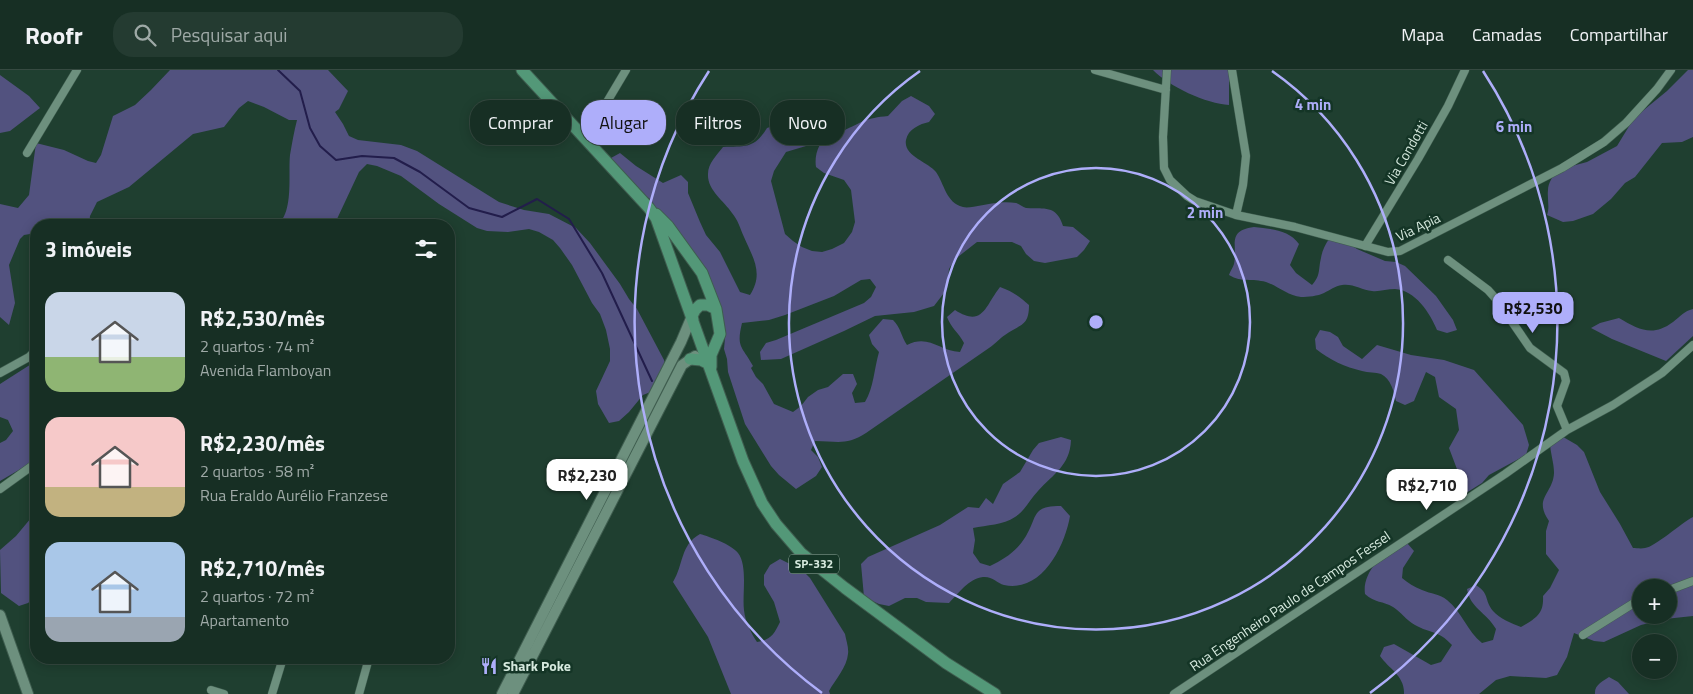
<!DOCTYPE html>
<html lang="pt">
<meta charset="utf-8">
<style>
:root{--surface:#172f24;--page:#243b31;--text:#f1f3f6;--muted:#9ea9a6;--line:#364a41;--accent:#aeaefa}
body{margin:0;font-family:"Titillium Web",sans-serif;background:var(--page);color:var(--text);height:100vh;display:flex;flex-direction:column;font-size:19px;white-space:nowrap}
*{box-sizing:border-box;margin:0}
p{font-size:16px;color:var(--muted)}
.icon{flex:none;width:28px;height:28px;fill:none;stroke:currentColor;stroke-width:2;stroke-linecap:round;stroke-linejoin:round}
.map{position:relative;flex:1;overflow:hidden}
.drawer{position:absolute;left:30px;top:149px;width:425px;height:445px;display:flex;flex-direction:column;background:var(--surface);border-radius:20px;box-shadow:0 2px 12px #0003,0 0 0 1px var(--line)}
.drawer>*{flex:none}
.banner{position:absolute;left:470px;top:30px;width:475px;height:45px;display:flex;gap:10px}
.tools{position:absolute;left:1632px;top:509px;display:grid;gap:10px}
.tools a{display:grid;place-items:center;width:45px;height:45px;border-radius:50%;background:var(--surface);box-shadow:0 2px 12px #0003,0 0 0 1px var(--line);font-size:25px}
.price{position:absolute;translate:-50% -42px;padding:0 11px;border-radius:10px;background:#fff;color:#222;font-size:16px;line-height:32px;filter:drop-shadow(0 1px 2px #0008)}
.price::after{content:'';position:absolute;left:50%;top:30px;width:15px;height:11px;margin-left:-8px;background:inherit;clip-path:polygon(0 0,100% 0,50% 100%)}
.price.on{background:var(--accent);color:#111}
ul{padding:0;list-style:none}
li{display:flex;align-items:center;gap:15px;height:125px;padding:0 15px}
li span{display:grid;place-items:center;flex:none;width:140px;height:100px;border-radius:15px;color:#555}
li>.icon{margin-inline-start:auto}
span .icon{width:60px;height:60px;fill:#fffc;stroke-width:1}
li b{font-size:21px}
h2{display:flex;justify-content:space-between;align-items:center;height:60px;padding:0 15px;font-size:21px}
.tag{padding:0 18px;border-radius:20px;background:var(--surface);box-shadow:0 2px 12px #0003,0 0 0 1px var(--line);font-size:18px;line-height:45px}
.tag.on{background:var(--accent);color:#111}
header{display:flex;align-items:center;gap:30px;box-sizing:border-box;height:70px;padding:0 25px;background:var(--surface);border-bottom:1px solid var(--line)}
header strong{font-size:24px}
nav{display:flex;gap:28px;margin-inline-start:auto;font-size:18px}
.search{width:350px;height:45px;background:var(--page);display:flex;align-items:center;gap:12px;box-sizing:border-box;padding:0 18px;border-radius:20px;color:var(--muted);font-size:19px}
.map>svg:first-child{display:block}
.green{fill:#52527f;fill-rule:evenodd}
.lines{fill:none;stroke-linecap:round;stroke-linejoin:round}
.stream{stroke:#221d4b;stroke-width:2}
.street-casing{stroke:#3f5d4f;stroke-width:9}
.secondary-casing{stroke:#3f5d4f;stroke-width:12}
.primary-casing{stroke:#3f5d4f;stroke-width:13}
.street{stroke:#6d907e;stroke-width:8}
.secondary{stroke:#6d907e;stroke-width:10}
.primary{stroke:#539878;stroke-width:11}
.ring{fill:none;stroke:#aeaefa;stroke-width:2.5}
.labels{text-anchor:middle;stroke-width:5;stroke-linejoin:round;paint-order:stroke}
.shield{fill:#143526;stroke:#9cb3a7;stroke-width:1}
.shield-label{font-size:12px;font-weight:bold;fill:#d6e9de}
.street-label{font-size:14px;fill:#d6e9de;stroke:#143526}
.poi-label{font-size:14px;font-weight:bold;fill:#d6e9de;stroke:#143526;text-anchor:start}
.centre{fill:#aeaefa;stroke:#143526;stroke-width:2.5}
.ring-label{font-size:15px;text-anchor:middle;font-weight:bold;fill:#aeaefa;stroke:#143526;stroke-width:5;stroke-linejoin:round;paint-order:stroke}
</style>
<header>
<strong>Roofr</strong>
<div class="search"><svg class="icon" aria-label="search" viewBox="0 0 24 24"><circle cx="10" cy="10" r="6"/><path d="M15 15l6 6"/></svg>Pesquisar aqui</div>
<nav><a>Mapa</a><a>Camadas</a><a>Compartilhar</a></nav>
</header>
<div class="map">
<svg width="1693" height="624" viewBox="0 0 1693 624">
<rect width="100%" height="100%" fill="#1f3f30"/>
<path class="green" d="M170,0H328L348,21L339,39L335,42L343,54L349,66L358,70L401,75L417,81L499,132L524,140L549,144L576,158L590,173L620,214L629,229L637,239L664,290L667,304L653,321L643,325L629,342L619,351L609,353L598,334L596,321L610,291V279L606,260L600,244L592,233L572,195L560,178L553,170L539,162L529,159L508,162L487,161L477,158L439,134L401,106L377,96L367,94L359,102L337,149V155H277C294,143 288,104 290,85C292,73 294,62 297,50H289L264,37L248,31L239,38L224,57L193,64L129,117L97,132L90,146L89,155H36V163L24,165L20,169L9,195L15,233L9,255L0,247V134L18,138L29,125L36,73L64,80L88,91L96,93L101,85L113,46L135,35L151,20Z
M1153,0H1229V35C1207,34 1168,16 1153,0Z
M1688,0H1693V67L1682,72L1662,73L1635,107L1625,113L1611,129L1593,144L1573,151L1563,152L1547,145C1550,137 1547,129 1548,120C1548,113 1553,106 1557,100L1587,92L1617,76L1634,48L1667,21Z
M0,5L29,26L40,38L10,61L0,63Z
M911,26L929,36L935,44L929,52C920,54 908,59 906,70C903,86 928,92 936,102C944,113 946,133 963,137C970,139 988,133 997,133C1002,132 1010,132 1016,133C1019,134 1023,137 1026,138C1034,139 1045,137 1053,141C1059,145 1061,150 1063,156L1073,157L1090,171L1084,180L1077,187L1045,193L1034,191L1026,184L1021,176L1012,172H977L954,190L949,199L947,219L934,236L914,242L875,246L844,261L781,289L761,290L760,282L766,273L776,270L864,233L871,227L876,217L870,209L861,210L834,226L785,245L769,250L742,253C736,278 742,276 753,296L751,298L756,307L763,314L774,334L793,342L801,336L808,327L818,320L828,317L843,304H853L857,314L852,323L855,333L865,332C874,317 874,299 879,282L872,274L869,265L883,249L893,250C901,258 901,266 907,275C929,264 939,281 960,282L964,273C959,263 951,258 947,247L955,240C983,258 985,236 1000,217C1012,221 1020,227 1029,235C1029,257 1020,254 1005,265C1000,268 995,274 989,278L866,363C846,376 837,371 815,371L811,380L818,387L822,397L816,406L796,419L779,405L771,396L745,354L728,302L727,289L724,279L725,268L723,257L710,223L650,129L636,119L611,88L620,83L636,96L663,113L681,105L688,112V123L700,152L706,165L720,182L740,222L750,225C764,203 753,188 744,167C740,158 738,150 732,143C724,131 707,120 708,104C708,93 717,85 723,77C746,76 754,79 767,58L776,55L804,51L812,57L813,67L806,76L786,82L774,101L771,111L785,164L793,171L802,177L812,181L822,182L832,179L844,173L852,162L855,152L851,120L844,110L824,103L816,97C814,85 819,69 832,64C836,62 840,63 843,61C862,52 866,48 888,46L902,31Z
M241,148L253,150L260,155H232V153Z
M1254,157C1271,159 1289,160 1299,174L1290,195L1296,203L1312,215C1321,205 1318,200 1321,188C1322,181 1325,175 1329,169L1339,167L1357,179L1385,191L1396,192L1405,196L1436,226L1453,250L1457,260L1447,263L1437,260C1430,243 1415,220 1395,219C1387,219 1379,222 1372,221C1362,220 1352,213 1342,215C1335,216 1330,220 1324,223C1318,226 1308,227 1301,227C1288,226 1278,216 1266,212C1252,208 1242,213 1229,205C1230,201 1233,198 1234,194C1238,175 1226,161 1254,157Z
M1693,239V266L1666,291L1612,269L1591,258L1600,253L1619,248C1639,260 1653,267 1673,252C1681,246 1684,241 1693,239Z
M1320,260L1330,262L1338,267L1343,276L1362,289L1377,275L1411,285L1444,290L1474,300L1523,355L1529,375L1526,385L1489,405L1482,413L1466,423L1449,378L1459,360L1456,339L1439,327L1435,307L1426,302L1414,331L1405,335L1396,331C1394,322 1391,309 1381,304C1376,302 1368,303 1362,301C1345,297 1330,290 1316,279L1315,269Z
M36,291V390L0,411V373L6,370L13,361L8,350L0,347V314Z
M1558,364L1577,375L1584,382L1600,422L1620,454L1633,478C1636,478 1641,479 1645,478C1655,477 1681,453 1693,447V546L1665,549L1641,555L1604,572L1594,571L1574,563L1567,587L1557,605L1546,608L1510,606L1496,610L1479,624H1404C1405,606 1389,599 1380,586L1384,577L1394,574L1431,595L1441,592L1452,575C1438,560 1431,564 1415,555C1406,550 1401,542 1393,537C1383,531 1375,533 1365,524C1362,503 1382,485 1396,472L1407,473L1414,481L1403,498L1402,508C1408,513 1414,517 1422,520C1431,524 1440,524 1447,530C1462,542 1467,561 1482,573L1493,570L1496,559C1486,542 1470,538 1467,519L1476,515C1490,524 1484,530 1493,541C1500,549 1511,553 1521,557C1536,548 1544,544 1543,526L1550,518L1559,500L1546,484V461L1549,451C1533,428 1553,424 1554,403C1554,393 1550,382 1550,372ZM1641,518H1669V545H1641Z
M1061,367L1071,370C1070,396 1053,404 1038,421C1030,429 1025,441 1015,447C1003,455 987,455 973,458L975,470L973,483L980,493L990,496C1005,489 1017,481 1026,466C1038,446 1031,436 1061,436L1070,446C1065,476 1042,523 1004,515C997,513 992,506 983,507C968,509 959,523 949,533L926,532L917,528H905L889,536L879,534L864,527L861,494L868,487L940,455L968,437L979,438L986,428L993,434L1003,414L1020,402L1033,380L1039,373Z
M36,442V526L28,533L19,536L1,523L0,480L16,466Z
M700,464C710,467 731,474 738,483C748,496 742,525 744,540C745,551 751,563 757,572C771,570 774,564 780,552L774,532L764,515V505L770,495L780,489L802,500L810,508L845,564C846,570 849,578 848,584C847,597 835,610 829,621L830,624H731L708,567L673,512C684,494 680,475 700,464Z
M1609,607L1618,612L1629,624H1595C1594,615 1603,611 1609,607Z"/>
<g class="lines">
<path class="stream" d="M278,0L300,21L310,58L320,76L336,90L362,86L394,88L420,102L469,138L502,147L537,129L569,149L602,203L652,311"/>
<g class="street-casing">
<path id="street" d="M1095,0L1166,20
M1167,0L1163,67L1164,98L1170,110L1187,126L1195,131L1236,145L1295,157L1388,182L1400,181L1562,98L1604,72L1626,53L1657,19L1671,0
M1232,0L1246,86L1243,115L1236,145
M595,52L626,0
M27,83L77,0
M1365,176L1418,89L1448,36L1465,0
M1448,190L1488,220L1497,230L1530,278L1564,303L1566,311L1557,336L1567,360
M0,303L29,287L36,280
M0,419L36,393
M1669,520L1693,511
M1583,565L1634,533L1641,530
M211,620L224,624
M272,624L283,588
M359,624L369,588
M1174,624L1505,404L1567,360L1613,335L1662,303L1693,275"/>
</g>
<g class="secondary-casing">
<path id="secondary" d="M0,545L28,624
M502,624L681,272L692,246
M513,624L682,295L695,286"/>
</g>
<g class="primary-casing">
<path id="primary" d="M522,0L649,138L656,148L743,391L762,433L776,454L801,483L845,518L946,593L995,624
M656,144L668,156L702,203L716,239L720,264L711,285V297
M693,250L692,246L695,240L700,235H708L716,239
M690,289L701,290L707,293"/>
</g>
<use href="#street" class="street"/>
<use href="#secondary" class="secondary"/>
<use href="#primary" class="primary"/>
</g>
<g class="ring">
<circle cx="1096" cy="252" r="154"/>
<path d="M1272 1A307 307 0 1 1 920 1"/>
<path d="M822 623A461 461 0 0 1 709 1M1483 1A461 461 0 0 1 1370 623"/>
</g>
<defs>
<g id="restaurant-bare" transform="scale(1.35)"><path d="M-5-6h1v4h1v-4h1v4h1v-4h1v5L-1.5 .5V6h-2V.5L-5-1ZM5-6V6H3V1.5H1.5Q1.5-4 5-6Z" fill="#aeaefa" stroke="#143526" stroke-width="2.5" paint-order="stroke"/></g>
</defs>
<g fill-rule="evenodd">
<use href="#restaurant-bare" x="489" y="596"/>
</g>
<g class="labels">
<rect class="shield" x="789" y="484.5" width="50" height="19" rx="4"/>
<g class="shield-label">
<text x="814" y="498">SP-332</text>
</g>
<g class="street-label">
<text transform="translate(1406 83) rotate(-60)" y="5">Via Condotti</text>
<text transform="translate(1418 157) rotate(-26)" y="5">Via Apia</text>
<text transform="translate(1290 531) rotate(-34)" y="5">Rua Engenheiro Paulo de Campos Fessel</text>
</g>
<g class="poi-label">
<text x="503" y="601">Shark Poke</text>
</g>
</g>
<circle cx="1096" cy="252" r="8" class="centre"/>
<g class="ring-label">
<text x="1313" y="40">4 min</text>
<text x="1514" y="62">6 min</text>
<text x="1205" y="148">2 min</text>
</g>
</svg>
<div class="tools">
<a>+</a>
<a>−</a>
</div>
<b class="price on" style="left:1533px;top:264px">R$2,530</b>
<b class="price" style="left:587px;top:431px">R$2,230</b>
<b class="price" style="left:1427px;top:441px">R$2,710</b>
<div class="banner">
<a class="tag">Comprar</a>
<a class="tag on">Alugar</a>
<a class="tag">Filtros</a>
<a class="tag">Novo</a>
</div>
<section class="drawer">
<h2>3 imóveis<svg class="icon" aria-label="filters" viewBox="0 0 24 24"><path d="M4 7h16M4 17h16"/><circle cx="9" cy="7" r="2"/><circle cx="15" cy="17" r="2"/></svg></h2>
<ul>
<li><span style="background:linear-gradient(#c9d6e8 65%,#8fb573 0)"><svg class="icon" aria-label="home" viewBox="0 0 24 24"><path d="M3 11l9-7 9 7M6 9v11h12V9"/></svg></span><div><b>R$2,530/mês</b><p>2 quartos · 74 m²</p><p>Avenida Flamboyan</p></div></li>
<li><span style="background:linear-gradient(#f6c9c9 70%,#c2b280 0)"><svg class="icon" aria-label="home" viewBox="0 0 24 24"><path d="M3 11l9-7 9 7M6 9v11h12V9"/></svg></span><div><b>R$2,230/mês</b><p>2 quartos · 58 m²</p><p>Rua Eraldo Aurélio Franzese</p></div></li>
<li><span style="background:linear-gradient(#a9c7e8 75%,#9aa5b1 0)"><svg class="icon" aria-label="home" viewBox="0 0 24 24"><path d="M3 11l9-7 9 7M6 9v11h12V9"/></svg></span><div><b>R$2,710/mês</b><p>2 quartos · 72 m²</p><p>Apartamento</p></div></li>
</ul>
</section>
</div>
